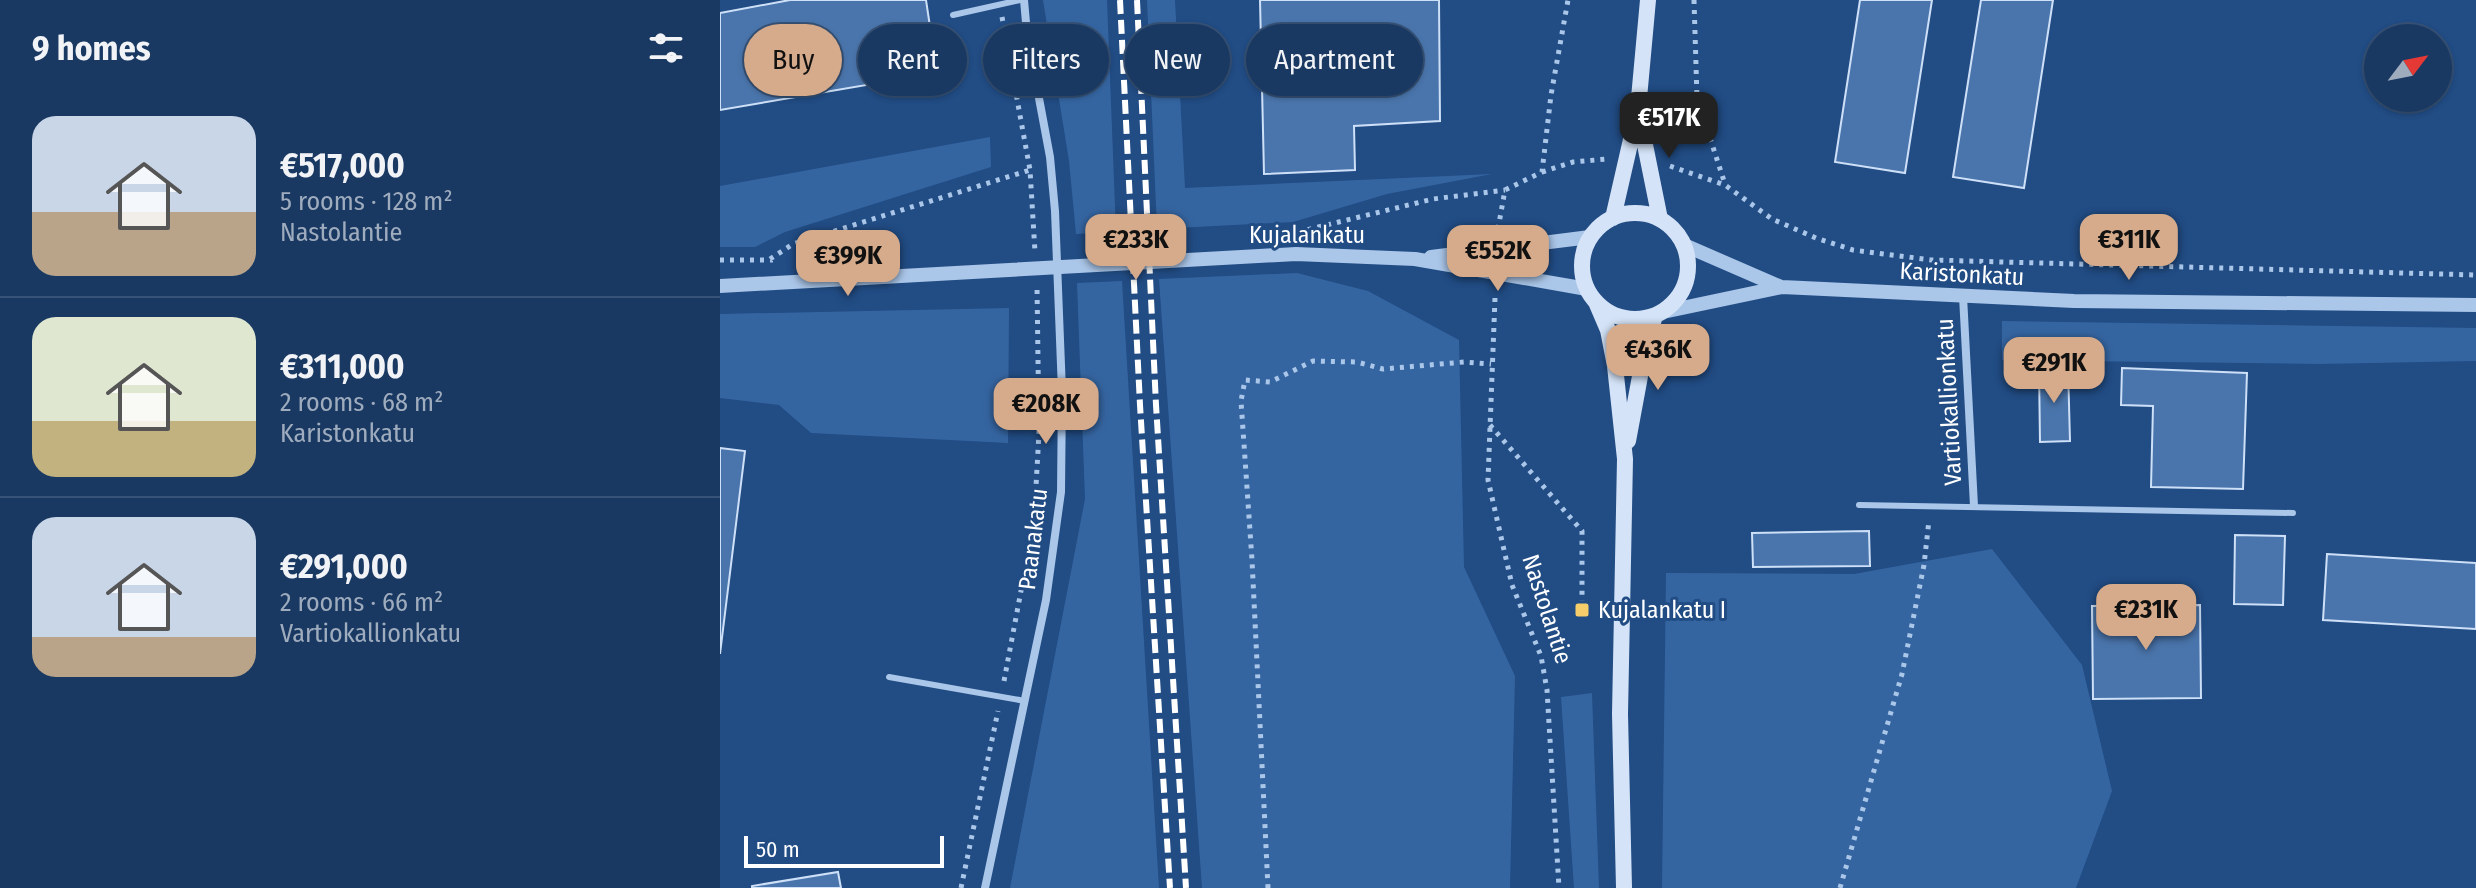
<!DOCTYPE html>
<meta charset="utf-8">
<style>
:root{--surface:#193963;--page:#26446c;--text:#f1f3f6;--muted:#9facbe;--line:#375378;--accent:#d6ab8b}
body{margin:0;font-family:"Fira Sans Condensed",sans-serif;background:var(--page);color:var(--text);height:100vh;display:flex;flex-direction:column;font-size:30px;white-space:nowrap}
*{box-sizing:border-box;margin:0}
p{font-size:26px;color:var(--muted)}
.icon{flex:none;width:44px;height:44px;fill:none;stroke:currentColor;stroke-width:2;stroke-linecap:round;stroke-linejoin:round}
.map{position:relative;flex:1;overflow:hidden}
.side{display:flex;flex-direction:column;background:var(--surface);width:720px}
.side>*{flex:none}
.banner{position:absolute;left:24px;top:24px;width:760px;height:72px;display:flex;gap:16px}
.needle{width:52px;rotate:58deg}
.buttons{position:absolute;left:1644px;top:24px;display:grid;gap:16px}
.buttons a{display:grid;place-items:center;width:88px;height:88px;border-radius:50%;background:var(--surface);box-shadow:0 2px 6px #0004,0 0 0 2px var(--line);font-size:40px}
.scale{position:absolute;left:24px;bottom:20px;width:200px;box-sizing:border-box;padding-left:8px;border:4px solid #fff;border-top:0;font-size:22px;line-height:28px;white-space:nowrap;color:#fff;-webkit-text-stroke:6px #214c84;paint-order:stroke}
.price{position:absolute;translate:-50% -68px;padding:0 18px;border-radius:16px;background:var(--accent);color:#111;font-size:26px;line-height:52px;filter:drop-shadow(0 2px 4px #0008)}
.price::after{content:'';position:absolute;left:50%;top:48px;width:24px;height:18px;margin-left:-12px;background:inherit;clip-path:polygon(0 0,100% 0,50% 100%)}
.price.active{background:#222;color:#fff}
ul{padding:0;list-style:none}
li{display:flex;align-items:center;gap:24px;height:200px;padding:0 32px}
li+li{border-top:2px solid var(--line)}
li span{display:grid;place-items:center;flex:none;width:224px;height:160px;border-radius:24px;color:#555}
li>.icon{margin-inline-start:auto}
span .icon{width:96px;height:96px;fill:#fffc;stroke-width:1}
li b{font-size:34px}
h2{display:flex;justify-content:space-between;align-items:center;height:96px;padding:0 32px;font-size:34px}
.chip{padding:0 28px;border-radius:36px;background:var(--surface);box-shadow:0 2px 6px #0004,0 0 0 2px var(--line);font-size:28px;line-height:72px}
.chip.active{background:var(--accent);color:#111}
main{display:flex;flex:1;min-height:0}
.map>svg:first-child{display:block}
.green{fill:#3565a1}
.building{fill:#4a75ac;stroke:#cee0f7;stroke-width:2}
.lines{fill:none;stroke-linecap:round;stroke-linejoin:round}
.path{stroke:#aac6e9;stroke-width:5;stroke-dasharray:4 6;stroke-linecap:butt}
.service{stroke:#aac6e9;stroke-width:6}
.minor{stroke:#aac6e9;stroke-width:8}
.tertiary{stroke:#aac6e9;stroke-width:14}
.secondary{stroke:#d4e3f7;stroke-width:16}
.rail{stroke:#fff;stroke-width:6;stroke-dasharray:14 6;stroke-linecap:butt}
.poi-dot{fill:#f5ce6b;stroke:#214c84;stroke-width:3}
.labels{text-anchor:middle;stroke-width:6;stroke-linejoin:round;paint-order:stroke}
.street-label{font-size:24px;fill:#fff;stroke:#214c84}
.poi-label{font-size:24px;fill:#fff;stroke:#214c84;text-anchor:start}
</style>
<main>
<section class="side">
<h2>9 homes<svg class="icon" aria-label="filters" viewBox="0 0 24 24"><path d="M4 7h16M4 17h16"/><circle cx="9" cy="7" r="2"/><circle cx="15" cy="17" r="2"/></svg></h2>
<ul>
<li><span style="background:linear-gradient(#c9d6e8 60%,#b9a48a 0)"><svg class="icon" aria-label="home" viewBox="0 0 24 24"><path d="M3 11l9-7 9 7M6 9v11h12V9"/></svg></span><div><b>€517,000</b><p>5 rooms · 128 m²</p><p>Nastolantie</p></div></li>
<li><span style="background:linear-gradient(#dfe7d0 65%,#c2b280 0)"><svg class="icon" aria-label="home" viewBox="0 0 24 24"><path d="M3 11l9-7 9 7M6 9v11h12V9"/></svg></span><div><b>€311,000</b><p>2 rooms · 68 m²</p><p>Karistonkatu</p></div></li>
<li><span style="background:linear-gradient(#c9d6e8 75%,#b9a48a 0)"><svg class="icon" aria-label="home" viewBox="0 0 24 24"><path d="M3 11l9-7 9 7M6 9v11h12V9"/></svg></span><div><b>€291,000</b><p>2 rooms · 66 m²</p><p>Vartiokallionkatu</p></div></li>
</ul>
</section>
<div class="map">
<svg width="1756" height="888" viewBox="0 0 1756 888">
<rect width="100%" height="100%" fill="#214c84"/>
<path class="green" d="M323,0H387L396,232L356,234L349,161Z
M427,0H455L465,188L772,174L667,194L573,222L437,229Z
M270,137L271,167L65,232L35,247H0V186Z
M577,273L648,291L739,340L744,567L795,676L790,888H482L439,279Z
M402,281L439,888H290L365,499L357,283Z
M289,308L288,443L91,433L59,405L0,398V314Z
M1282,321L1756,328V361L1599,364L1282,360Z
M1272,549L1362,665L1392,791L1356,888H942L946,573L1134,574Z
M872,693L879,888H854L841,697Z"/>
<path class="building" d="M70,0H206L217,73L0,110V13Z
M540,0H719L720,121L634,126L635,170L544,174Z
M1140,0H1212L1185,173L1115,162Z
M1261,0H1333L1304,188L1233,177Z
M1348,367L1350,441L1320,442L1319,368Z
M1402,368L1527,373L1523,489L1431,487L1433,406L1401,405Z
M0,448L25,451L0,654Z
M1149,531L1150,566L1033,567L1032,533Z
M1515,535L1565,536L1563,605L1514,604Z
M1607,554L1756,563V629L1603,620Z
M1480,605L1481,698L1373,699L1372,606Z
M118,872L121,888H32V886Z"/>
<g class="lines">
<path class="path" d="M974,0L977,98L1005,184
M282,17L310,170L315,252
M950,166L1005,185L1052,219L1096,238L1133,250L1211,260L1756,275
M822,172L853,162L887,159
M778,229L785,190L822,172L831,95L848,0
M578,232L713,199L785,190
M50,259L73,244L310,170
M0,260H53
M775,298L768,480L792,585L821,656L827,690L839,888
M770,425L862,531V610
M284,681L314,522L319,433L317,286
M241,888L278,711
M548,888L532,560L521,401L525,380L550,382L593,361L637,362L663,369L744,362L771,364
M1120,888L1182,674L1204,565L1209,520"/>
<path class="service" d="M233,15L300,0
M1139,505L1573,513
M169,677L305,701"/>
<path class="minor" d="M1243,296L1254,506
M265,888L326,600L341,492L342,391L335,211L330,157L307,34L304,0"/>
<path class="tertiary" d="M964,245L1061,287
M711,257L870,237
M0,286L576,254L695,259L867,289
M943,312L1062,287L1354,301L1756,305"/>
<path class="secondary" d="M919,115L940,219
M862 266a53 53 0 1 1 106 0a53 53 0 1 1-106 0Z
M893,218L918,109L928,0
M876,302L888,330L895,366L905,459L900,714L904,888
M908,441L926,344L935,316"/>
<path class="rail" d="M400,0L420,405L450,888
M417,0L436,405L466,888"/>
</g>
<rect class="poi-dot" x="854" y="602" width="16" height="16" rx="4"/>
<g class="labels">
<g class="street-label">
<text x="587" y="243">Kujalankatu</text>
<text transform="translate(1242 274) rotate(3)" y="8">Karistonkatu</text>
<text transform="translate(1229 402) rotate(-93)" y="8">Vartiokallionkatu</text>
<text transform="translate(313 539) rotate(-83)" y="8">Paanakatu</text>
<text transform="translate(827 609) rotate(72)" y="8">Nastolantie</text>
</g>
<g class="poi-label">
<text x="878" y="618">Kujalankatu I</text>
</g>
</g>
</svg>
<div class="buttons">
<a><svg class="needle" viewBox="-14 -14 28 28"><path d="M0-13l5 13h-10z" fill="#e53935"/><path d="M0 13l5-13h-10z" fill="#9facbe"/></svg></a>
</div>
<div class="scale">50 m</div>
<b class="price active" style="left:949px;top:160px">€517K</b>
<b class="price" style="left:416px;top:282px">€233K</b>
<b class="price" style="left:1409px;top:282px">€311K</b>
<b class="price" style="left:778px;top:293px">€552K</b>
<b class="price" style="left:128px;top:298px">€399K</b>
<b class="price" style="left:938px;top:392px">€436K</b>
<b class="price" style="left:1334px;top:405px">€291K</b>
<b class="price" style="left:326px;top:446px">€208K</b>
<b class="price" style="left:1426px;top:652px">€231K</b>
<div class="banner">
<a class="chip active">Buy</a>
<a class="chip">Rent</a>
<a class="chip">Filters</a>
<a class="chip">New</a>
<a class="chip">Apartment</a>
</div>
</div>
</main>
